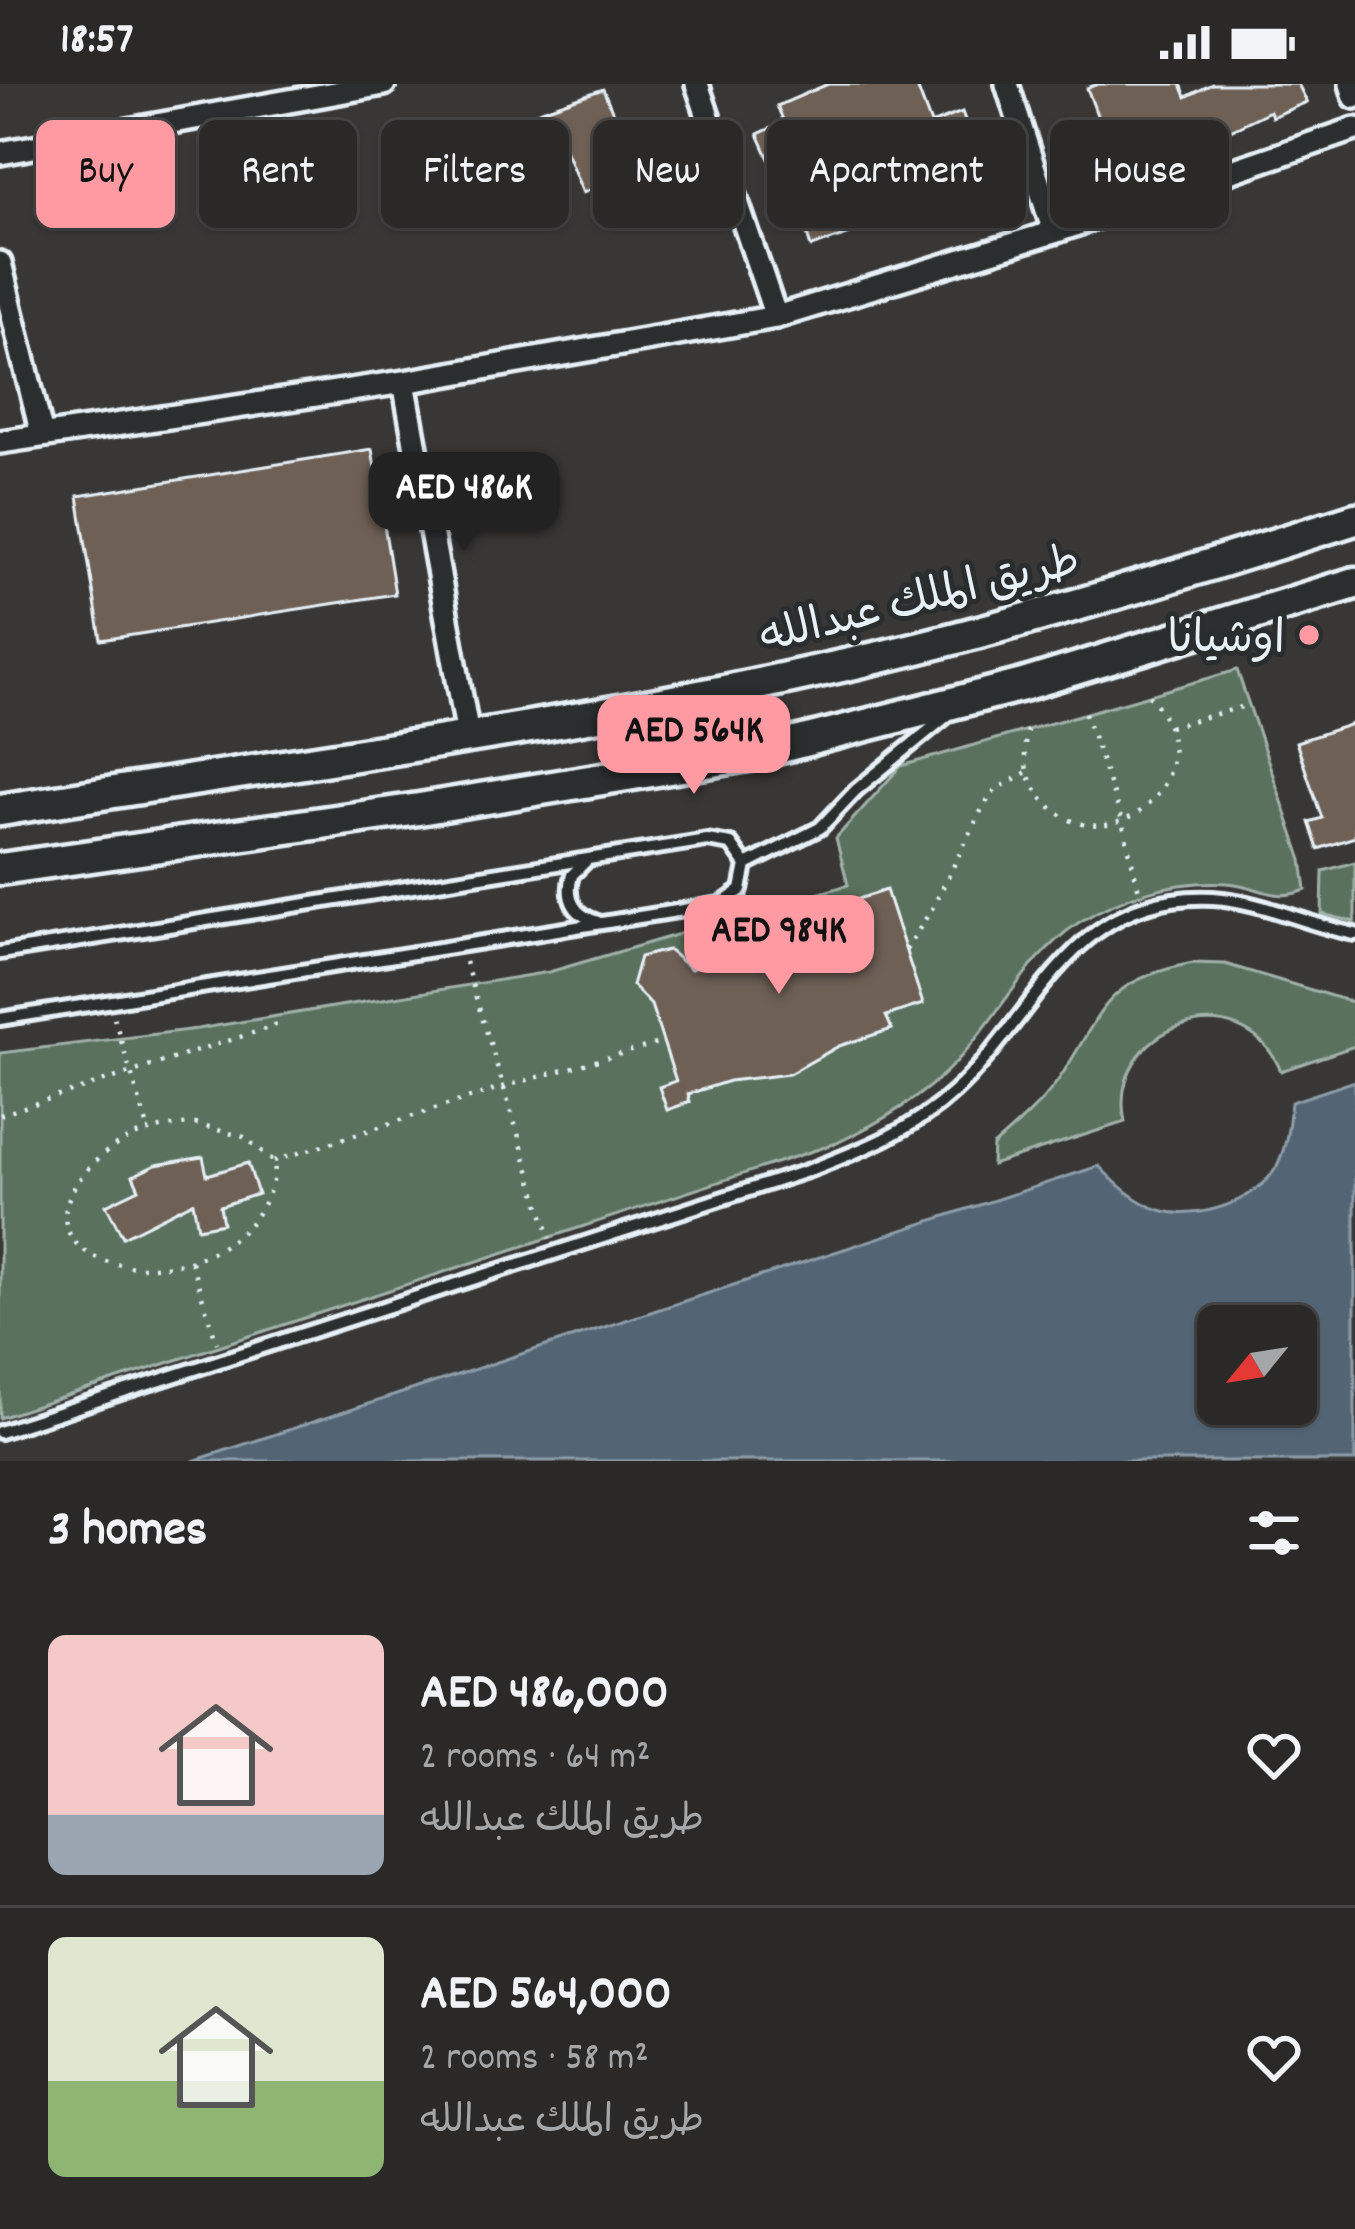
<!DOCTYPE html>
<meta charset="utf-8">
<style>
:root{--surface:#2a2928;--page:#323130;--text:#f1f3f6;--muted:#a5a6a8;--line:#464545;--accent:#ff9aa2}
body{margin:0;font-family:Dekko,"Playpen Sans Arabic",sans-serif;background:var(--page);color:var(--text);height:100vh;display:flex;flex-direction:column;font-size:45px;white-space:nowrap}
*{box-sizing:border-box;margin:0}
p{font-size:39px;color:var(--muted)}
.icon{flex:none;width:66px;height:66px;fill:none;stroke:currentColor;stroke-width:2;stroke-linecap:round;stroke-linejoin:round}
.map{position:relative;height:1377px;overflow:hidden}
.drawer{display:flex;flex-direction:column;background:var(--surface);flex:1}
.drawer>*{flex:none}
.banner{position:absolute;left:36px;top:36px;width:1284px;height:108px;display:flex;gap:24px}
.needle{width:78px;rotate:240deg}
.buttons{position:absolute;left:1197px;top:1221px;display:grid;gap:24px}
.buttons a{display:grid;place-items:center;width:120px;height:120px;border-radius:18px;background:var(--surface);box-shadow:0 3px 9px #0004,0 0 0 3px var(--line);font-size:60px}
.price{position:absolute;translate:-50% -102px;padding:0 27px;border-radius:24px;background:var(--accent);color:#111;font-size:39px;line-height:78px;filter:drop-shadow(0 3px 6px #0008)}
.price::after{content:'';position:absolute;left:50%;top:72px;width:36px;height:27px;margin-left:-18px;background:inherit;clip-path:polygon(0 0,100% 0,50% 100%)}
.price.on{background:#222;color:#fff}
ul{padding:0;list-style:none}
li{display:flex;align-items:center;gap:36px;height:300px;padding:0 48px}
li+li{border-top:3px solid var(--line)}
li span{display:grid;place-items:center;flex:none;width:336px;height:240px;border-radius:18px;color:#555}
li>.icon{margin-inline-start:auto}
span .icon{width:144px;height:144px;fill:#fffc;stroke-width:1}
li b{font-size:51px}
h2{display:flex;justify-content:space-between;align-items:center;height:144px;padding:0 48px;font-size:51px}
.pill{padding:0 42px;border-radius:18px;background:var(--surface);box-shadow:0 3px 9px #0004,0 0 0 3px var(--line);font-size:42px;line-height:108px}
.pill.on{background:var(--accent);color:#111}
.status{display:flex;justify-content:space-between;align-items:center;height:84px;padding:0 60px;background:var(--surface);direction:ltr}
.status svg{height:33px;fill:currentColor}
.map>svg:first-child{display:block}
.green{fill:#5a715d;stroke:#a1b1aa;stroke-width:3}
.water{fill:#526575;stroke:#8e9da9;stroke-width:3;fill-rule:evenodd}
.building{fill:#6e6054;stroke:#e8f1f8;stroke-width:3}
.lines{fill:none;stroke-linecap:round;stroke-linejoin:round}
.lane-casing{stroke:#e8f1f8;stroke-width:20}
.street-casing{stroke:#e8f1f8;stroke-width:30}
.secondary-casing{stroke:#e8f1f8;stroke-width:39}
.path{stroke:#e8f1f8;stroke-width:4.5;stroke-dasharray:3 9;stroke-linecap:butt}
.lane{stroke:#2a2d2e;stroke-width:10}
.street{stroke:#2a2d2e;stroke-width:21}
.secondary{stroke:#2a2d2e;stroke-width:30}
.poi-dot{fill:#ff9aa2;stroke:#2a2d2e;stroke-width:4.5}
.labels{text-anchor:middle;stroke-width:10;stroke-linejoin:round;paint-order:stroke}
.street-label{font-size:45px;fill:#e8f1f8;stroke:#2a2d2e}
.poi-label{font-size:45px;fill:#e8f1f8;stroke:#2a2d2e;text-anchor:end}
</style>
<div class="status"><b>18:57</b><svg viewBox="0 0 49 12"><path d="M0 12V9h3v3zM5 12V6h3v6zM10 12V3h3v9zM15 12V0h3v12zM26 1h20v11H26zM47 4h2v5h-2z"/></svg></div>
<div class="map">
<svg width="1355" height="1377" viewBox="0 0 1355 1377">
<rect width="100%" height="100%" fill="#383736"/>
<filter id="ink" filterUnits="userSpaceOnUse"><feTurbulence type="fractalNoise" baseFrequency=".00833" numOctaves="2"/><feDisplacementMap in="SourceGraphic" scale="24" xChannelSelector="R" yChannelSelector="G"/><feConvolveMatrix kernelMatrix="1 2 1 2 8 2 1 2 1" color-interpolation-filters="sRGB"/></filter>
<g filter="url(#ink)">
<path class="green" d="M1237,586L1302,776L1306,806C1271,819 1260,801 1227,799C1176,796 1121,811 1078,839C1026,874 999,932 957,977C922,1014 882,1037 837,1059L0,1334V969L197,945L549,888L848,801L836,754L901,682Z
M1355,778V838L1322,830L1323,787Z
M1193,879L1225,880L1355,919V962L1281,987C1242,895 1105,942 1125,1038L992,1081L993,1062C1016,1042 1041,1021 1059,995C1105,927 1100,897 1193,879Z"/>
<path class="water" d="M1355,997V1377H193L1099,1082C1117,1101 1135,1118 1160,1126C1197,1138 1258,1117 1277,1082C1287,1062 1289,1039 1291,1018ZM1218,1242H1296V1320H1218Z"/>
<path class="building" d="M828,0H916L931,40L962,28L997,121L936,144L928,124L811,163L782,69L769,75L758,50L784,38L777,22Z
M1098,0H1181L1186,13L1212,0H1298L1307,18L1272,33L1270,27L1224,49L1116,83L1087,4Z
M603,5L626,60L593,74L604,100L583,109L565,65L524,82L529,103L521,104L524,119L494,126L476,48L538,34L536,28Z
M372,365L395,510L101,556L78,412Z
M1355,639V753L1318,765L1309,738L1322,734L1296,658Z
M886,806L923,920L886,932L892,945L839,962L789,990L729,997L688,1010L690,1018L667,1026L659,1003L676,997L651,921L632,901L640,873L668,866L691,885L710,878L724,862L749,852L772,846L787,850L802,828L847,835L843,820Z
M203,1073L207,1091L248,1079L258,1110L220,1122L223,1139L198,1144L193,1118L123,1153L106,1121L139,1105L133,1092L156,1081Z"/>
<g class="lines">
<g class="lane-casing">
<path id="lane" d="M586,777L572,791C565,815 574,831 598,838
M746,781L820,744L856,706L948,631
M0,869L707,756L731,760L746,781L741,806L721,820L0,935
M0,1348L810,1086C862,1066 912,1047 954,1008C1039,929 1073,807 1213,814C1263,817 1306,841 1355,850"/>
</g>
<g class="street-casing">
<path id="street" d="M697,0L776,233
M1007,0L1054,148
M1351,0L1355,13
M0,69L384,0
M0,179L42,351
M404,298L468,651
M0,358L404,298L776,233L1054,148L1355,45"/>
</g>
<g class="secondary-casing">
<path id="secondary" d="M0,726C277,681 558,646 832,584C1009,545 1182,490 1355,435
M0,785L419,725L749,671L1023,601L1355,499"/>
</g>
<path class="path" d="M1085,629L1122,737L1139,807
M1169,643L1249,621
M1027,646C1022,672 1025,695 1043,715C1107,790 1222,691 1149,611
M906,866L933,823L983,723L995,706L1027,688
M465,878L550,1154
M114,934L148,1044
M0,1031L274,942L278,932
M195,1040L244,1053L274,1077C277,1096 268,1113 258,1129C193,1224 1,1184 87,1086C116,1053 152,1042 195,1040Z
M274,1077L503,1003L663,958
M191,1178L217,1259"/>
<use href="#lane" class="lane"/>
<use href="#street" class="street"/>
<use href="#secondary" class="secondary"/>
</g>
</g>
<circle class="poi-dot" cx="1309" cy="551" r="12"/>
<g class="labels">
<g class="street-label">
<text transform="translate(919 512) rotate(-14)" y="16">طريق الملك عبدالله</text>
</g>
<g class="poi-label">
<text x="1285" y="567">اوشيانا</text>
</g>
</g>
</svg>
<div class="buttons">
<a><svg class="needle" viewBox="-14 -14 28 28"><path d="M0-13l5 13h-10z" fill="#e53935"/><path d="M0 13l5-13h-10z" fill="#a5a6a8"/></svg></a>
</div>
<b class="price on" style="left:464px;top:470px">AED 486K</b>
<b class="price" style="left:694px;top:713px">AED 564K</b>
<b class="price" style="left:779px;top:913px">AED 984K</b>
<div class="banner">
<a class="pill on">Buy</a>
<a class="pill">Rent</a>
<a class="pill">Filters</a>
<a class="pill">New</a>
<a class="pill">Apartment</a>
<a class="pill">House</a>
</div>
</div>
<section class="drawer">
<h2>3 homes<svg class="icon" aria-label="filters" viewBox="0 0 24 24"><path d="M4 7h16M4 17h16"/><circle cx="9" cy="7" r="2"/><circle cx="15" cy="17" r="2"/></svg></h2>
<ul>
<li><span style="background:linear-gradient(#f6c9c9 75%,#9aa5b1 0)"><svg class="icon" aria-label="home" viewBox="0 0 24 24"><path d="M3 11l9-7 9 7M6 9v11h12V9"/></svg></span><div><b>AED 486,000</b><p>2 rooms · 64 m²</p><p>طريق الملك عبدالله</p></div><svg class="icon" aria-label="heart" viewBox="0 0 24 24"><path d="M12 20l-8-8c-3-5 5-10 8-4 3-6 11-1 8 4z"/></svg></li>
<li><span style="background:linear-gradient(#dfe7d0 60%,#8fb573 0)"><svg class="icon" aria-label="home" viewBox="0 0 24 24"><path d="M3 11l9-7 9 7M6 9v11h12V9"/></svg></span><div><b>AED 564,000</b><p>2 rooms · 58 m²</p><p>طريق الملك عبدالله</p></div><svg class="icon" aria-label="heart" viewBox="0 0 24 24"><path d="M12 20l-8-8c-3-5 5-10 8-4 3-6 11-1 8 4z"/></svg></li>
</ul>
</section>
